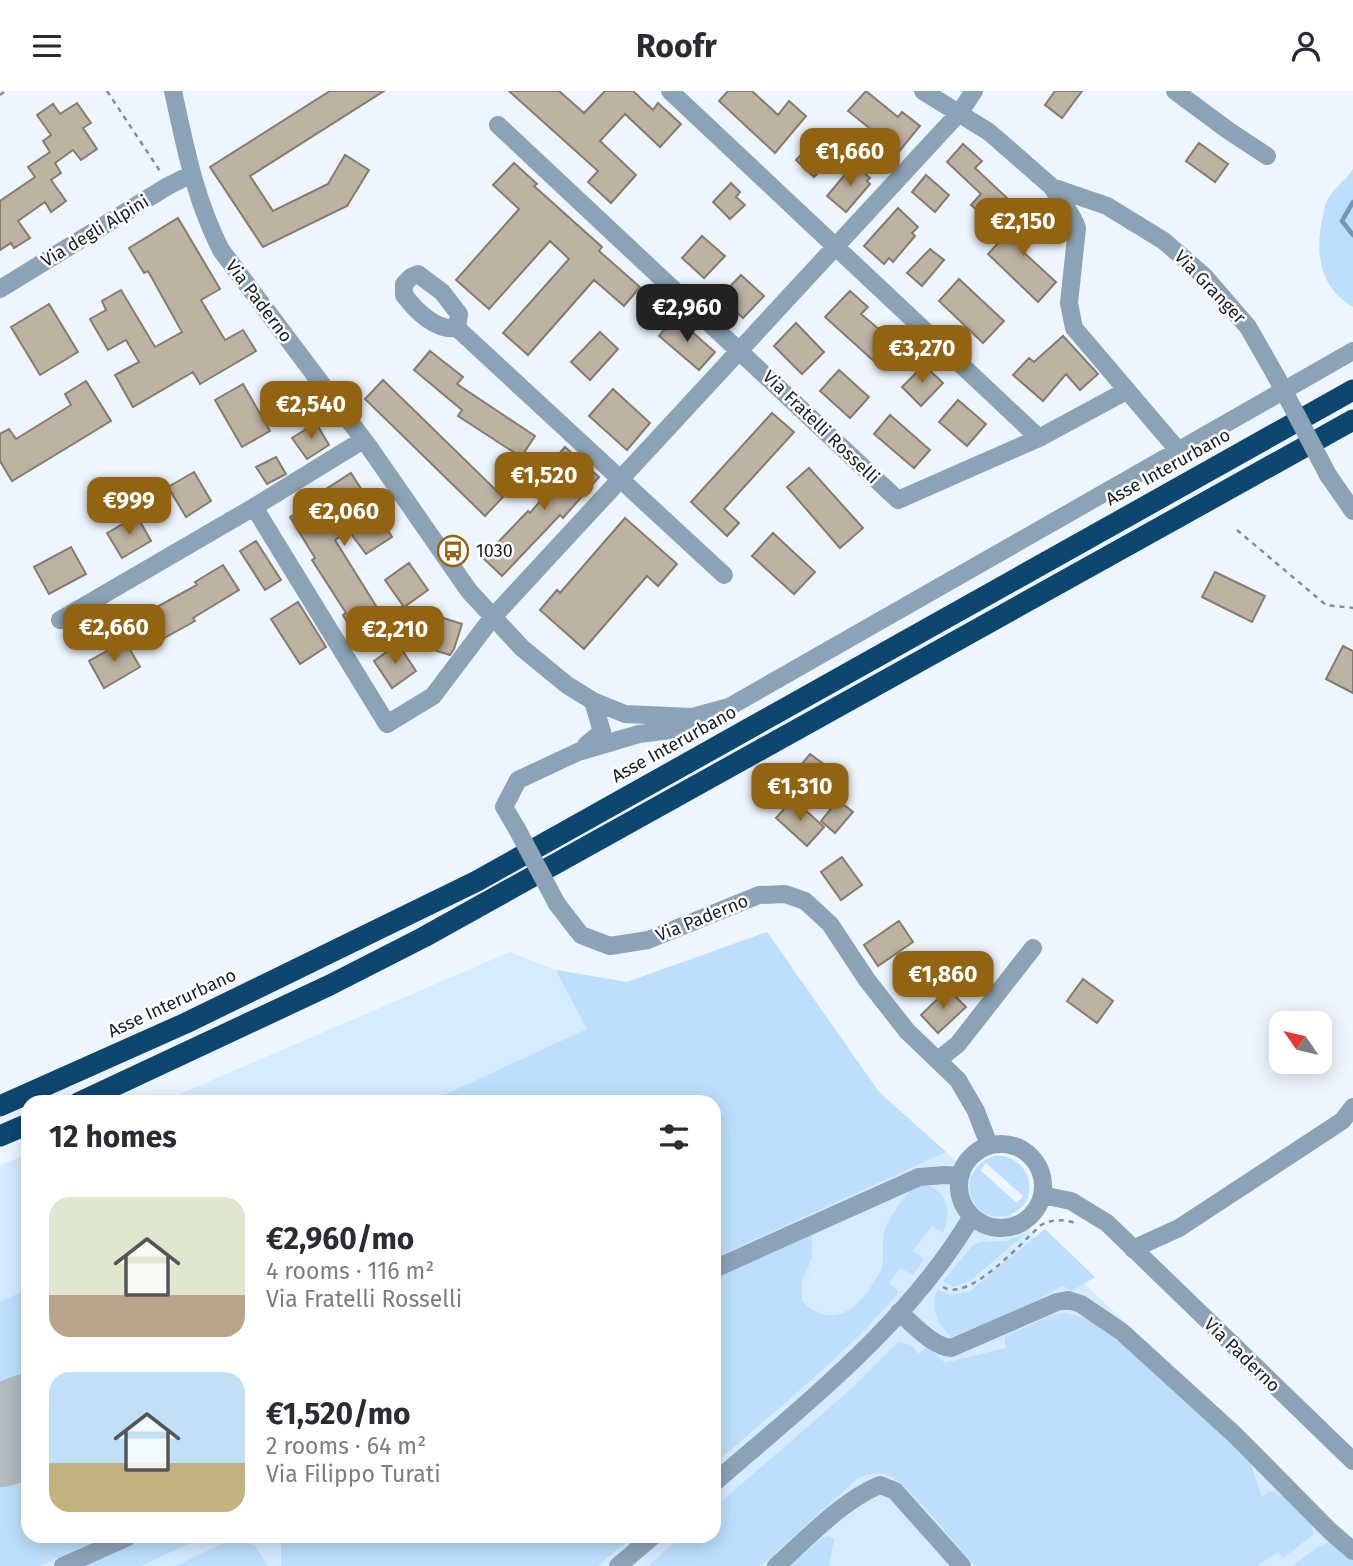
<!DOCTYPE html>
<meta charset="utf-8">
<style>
:root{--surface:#fff;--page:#f7f7f7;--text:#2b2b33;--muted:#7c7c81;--accent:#926310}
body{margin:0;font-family:"Fira Sans",sans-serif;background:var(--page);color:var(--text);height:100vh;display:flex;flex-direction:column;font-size:26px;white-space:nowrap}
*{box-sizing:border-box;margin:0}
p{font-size:23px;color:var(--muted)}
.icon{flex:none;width:38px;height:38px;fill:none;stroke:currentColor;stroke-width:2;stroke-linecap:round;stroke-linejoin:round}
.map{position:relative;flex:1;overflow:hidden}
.panel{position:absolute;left:21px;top:1004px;width:700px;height:448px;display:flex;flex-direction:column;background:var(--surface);border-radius:21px;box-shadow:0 4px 18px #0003}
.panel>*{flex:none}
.needle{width:46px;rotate:304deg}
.fabs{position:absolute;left:1269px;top:920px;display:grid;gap:14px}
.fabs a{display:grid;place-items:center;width:63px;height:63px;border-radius:14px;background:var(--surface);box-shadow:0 4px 18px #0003;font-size:35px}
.price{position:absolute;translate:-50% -60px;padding:0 16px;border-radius:14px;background:var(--accent);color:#fff;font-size:23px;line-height:46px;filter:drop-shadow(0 2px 4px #0008)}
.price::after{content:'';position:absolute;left:50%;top:42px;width:21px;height:16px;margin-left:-10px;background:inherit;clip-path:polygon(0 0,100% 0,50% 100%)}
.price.selected{background:#222;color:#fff}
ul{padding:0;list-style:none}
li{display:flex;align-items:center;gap:21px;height:175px;padding:0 28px}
li span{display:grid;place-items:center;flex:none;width:196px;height:140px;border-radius:21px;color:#555}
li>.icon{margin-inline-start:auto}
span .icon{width:84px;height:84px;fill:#fffc;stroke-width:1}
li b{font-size:30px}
h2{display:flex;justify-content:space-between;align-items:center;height:84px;padding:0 28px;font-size:30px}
header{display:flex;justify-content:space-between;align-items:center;height:91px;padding:0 28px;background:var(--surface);font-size:32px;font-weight:700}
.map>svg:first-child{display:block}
.built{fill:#d5ebff}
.green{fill:#bddffd;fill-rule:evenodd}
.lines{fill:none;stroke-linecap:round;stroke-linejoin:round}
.stream{stroke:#6f98ba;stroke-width:4.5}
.runway{stroke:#b2bac2;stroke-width:100}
.building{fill:#beb2a3;stroke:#867b6c;stroke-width:2}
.path{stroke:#858d94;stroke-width:2.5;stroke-dasharray:5 5;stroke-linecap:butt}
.minor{stroke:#8ca3b7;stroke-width:18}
.highway{stroke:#0d466e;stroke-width:21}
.minor-bridge{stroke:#8ca3b7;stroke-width:18}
.labels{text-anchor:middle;stroke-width:5;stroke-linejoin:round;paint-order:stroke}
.street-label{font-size:18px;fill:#181e23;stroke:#fff}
.poi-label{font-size:18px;fill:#181e23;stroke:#fff;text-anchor:start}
</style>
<header><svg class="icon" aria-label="menu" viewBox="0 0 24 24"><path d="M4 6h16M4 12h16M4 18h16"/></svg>Roofr<svg class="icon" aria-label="person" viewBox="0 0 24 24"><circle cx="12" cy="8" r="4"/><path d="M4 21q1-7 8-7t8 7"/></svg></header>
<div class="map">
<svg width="1353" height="1475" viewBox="0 0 1353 1475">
<rect width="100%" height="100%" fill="#edf6ff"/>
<path class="built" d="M767,841L879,1001L956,1070L1353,1449V1475H0V1074L28,1063V1446H714V1012L161,1011L510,861L556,879L627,891Z"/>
<path class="green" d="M1353,78V216C1320,197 1315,163 1322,129C1324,123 1324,113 1328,108C1334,97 1346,89 1353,78Z
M767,841L879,1001L946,1061L714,1167V1012H630L624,1008L600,1012L429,1011L587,938L556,879L627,891Z
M994,1065C1032,1062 1044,1113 1008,1124C970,1135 952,1079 994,1065ZM986,1072L1023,1105L1017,1112L980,1079Z
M920,1092C947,1098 953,1119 943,1142L932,1135L913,1160L924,1168L913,1184L900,1177L889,1192L899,1201C844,1266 777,1318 714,1373V1183L804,1142L812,1145V1167L802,1190V1210C830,1239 857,1220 874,1191C877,1186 881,1181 882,1176C885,1163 880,1147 887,1134C895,1117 905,1103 920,1092Z
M1045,1138L1095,1186L1072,1200L1063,1195L1019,1219L951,1246C936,1231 931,1218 937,1198L950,1204L969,1201Z
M1024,1144L970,1190L953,1196L943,1190L972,1155L980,1151L1005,1150Z
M28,1198V1308L0,1321V1211Z
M1066,1222L1092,1229L1106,1235L1249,1368L1262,1406L1269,1400L1286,1406L1310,1432L1314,1443L1283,1467L1278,1461L1257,1475H975C957,1456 907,1389 885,1383C876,1381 866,1384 858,1387L761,1475H648L681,1446H714V1417L850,1299L898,1251L911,1254L919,1263L928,1255L945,1272L1005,1257V1245L1050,1225Z
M28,1353V1446H104L39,1475H0V1366Z
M829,1445L834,1448L829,1475H789L823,1446Z
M141,1446H203L141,1475H76Z
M286,1446H632L598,1475H281V1451Z
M241,1448L256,1456L268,1475H175L224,1452Z
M1331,1450L1353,1467V1475H1292L1318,1456Z"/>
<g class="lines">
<path class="stream" d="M1353,111L1342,130L1353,144"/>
<path class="runway" d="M0,1346L28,1333"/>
</g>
<path class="building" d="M330,0H384L250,85L273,120L328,93L345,64L369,79L347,115L263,156L210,76Z
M509,0H559L584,22L605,0H633L653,19L658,12L681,33L660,56L625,23L600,50L636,84L611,112L588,91L598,80Z
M728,0H752L778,24L789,10L806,25L775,62L719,10Z
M866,0L898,26L902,21L920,35L892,69L874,54L879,49L876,46L878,44L848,20Z
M1055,0H1082L1062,27L1045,14Z
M77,12L91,32L83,37L97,58L81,69L73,59L55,72L61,82L51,89L66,110L51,121L45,111L18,130L30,147L14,157L11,152L0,159V110L35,86L28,76L50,61L43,50L51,44L37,24L53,13L60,23Z
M815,50L832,67L814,86L796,69Z
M1199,52L1228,73L1215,91L1186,70Z
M963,53L982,70L975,77L1008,108L988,129L971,114L981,103L947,71Z
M514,72L537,93L534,95L602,156L599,160L640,196L624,215L594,189L528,264L503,242L569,168L550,150L489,218L456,189L519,118L493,94Z
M854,73L870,87L867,90L870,93L846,121L827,105Z
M926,84L949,104L935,121L912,101Z
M731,92L740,101L736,106L745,114L730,128L713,111Z
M898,117L918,136L912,142L915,145L893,171L889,167L884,173L864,155Z
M1027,121L1042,135L1021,159L1056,191L1038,211L988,163Z
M178,127L220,198L201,209L225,249L243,239L256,260L200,293L193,281L133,316L115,284L139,271L126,249L108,259L90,228L106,219L102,210L121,199L155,256L182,241L148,180L144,182L129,157Z
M702,145L725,165L704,187L682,167Z
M930,158L944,169L922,195L907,182Z
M741,184L764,205L743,227L720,206Z
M959,188L1004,230L983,252L939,210Z
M850,200L868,216L861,223L894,251L876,272L825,226Z
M49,213L78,261L40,284L11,236Z
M675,226L715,261L699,279L659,245Z
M796,232L824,261L802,283L774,255Z
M600,241L618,258L590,289L571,271Z
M1063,245L1098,283L1080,299L1066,283L1043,310L1013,284L1029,267L1034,271Z
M430,260L463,286L457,293L535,345L521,366L458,325L462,319L414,279Z
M924,274L943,292L921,315L902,296Z
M839,279L869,306L850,327L820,300Z
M383,289L503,406L485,425L365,308Z
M86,290L111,330L12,390L0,370V343L9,338L16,348L71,314L65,303Z
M243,293L270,340L242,356L215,309Z
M613,298L650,332L627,359L589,325Z
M958,309L986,333L967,355L939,331Z
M772,322L794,341L724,418L739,432L727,445L691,411Z
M890,324L930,359L914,377L874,343Z
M316,332L329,354L307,368L292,347Z
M565,356L599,386L563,427L560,424L502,485L483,467L528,420L530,422L563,383L551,372Z
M276,366L286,383L267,393L256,376Z
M809,377L863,437L840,457L787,396Z
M194,381L211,410L186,426L168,396Z
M351,382L392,446L366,463L349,440L335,449L386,531L358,549L343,524L346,522L312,469L315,467L290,426L326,405L323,400Z
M137,425L151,450L122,467L107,442Z
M625,427L677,473L658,495L647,485L584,558L540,519L557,499L560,502Z
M773,442L815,481L794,503L752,465Z
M256,450L281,489L265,499L240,460Z
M71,456L86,483L49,503L34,476Z
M409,472L428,499L404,516L385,489Z
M223,474L239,499L193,527L195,530L159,550L144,523L197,494L195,491Z
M1215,481L1265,505L1252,531L1202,506Z
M298,511L326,556L300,573L271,528Z
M434,524L462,533L454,558L450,564L424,556Z
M125,550L140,576L104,597L89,570Z
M398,553L416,580L392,597L374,570Z
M1343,555L1353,560V602L1326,588Z
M810,663L825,674L799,707L784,695Z
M793,708L824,736L807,755L776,727Z
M838,709L853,721L835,742L821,730Z
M842,766L862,794L841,809L821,781Z
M899,830L913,851L878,875L864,854Z
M1083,888L1113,910L1097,932L1067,910Z
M948,898L966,916L938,942L921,924Z"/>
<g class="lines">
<path class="path" d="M107,0L160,80
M0,4L5,0
M1237,439L1326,514L1353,517
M943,1196C969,1212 1022,1151 1041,1134C1053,1128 1062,1128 1075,1132"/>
<path class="minor" d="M173,0C185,55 195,108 221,159L369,356L469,500L522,557L567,594L593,610L625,623L692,626L729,616L1353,260
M670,0L1039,347
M923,0L989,41L1052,96L1107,115L1164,150L1204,185L1248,236L1276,285
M1175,0L1229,40L1267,65
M498,34L898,409L1039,347L1126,300
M1052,96C1059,109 1073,122 1077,137L1069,212L1074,237L1177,358
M0,198L168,95L190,84
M457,237L459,223L442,201L418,183L411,186L404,193V204C416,220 436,240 457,237L724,484
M1328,384L1353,420
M254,416L387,633L433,605L492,527L960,21L974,0
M60,529L254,416L363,349
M586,654L602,641L593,610
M517,738L504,716L518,689L578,661L639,643L671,639L698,631
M557,813L581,844L610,855L648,849L759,804L785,803L805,810L830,833L867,889L907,940L958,989L976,1020L989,1054
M938,969L958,953L1033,857
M959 1095a42 42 0 1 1 84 0a42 42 0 1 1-84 0Z
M1042,1104L1071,1110L1107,1132L1353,1370
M1133,1158L1179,1137L1342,1030L1353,1016
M714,1178L919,1086L945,1084L960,1085
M899,1221C913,1233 932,1255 951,1257L1057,1211L1068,1209L1081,1213L1122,1241L1235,1344L1330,1440L1353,1460
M714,1392C806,1312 909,1232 972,1125
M63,1475L128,1446
M618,1475L652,1446
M776,1475C808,1447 841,1410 880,1394L895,1400L962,1475"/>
<path class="highway" d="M78,1012L330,894L424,846L1353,329
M0,1015L186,932L477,790L1353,299
M0,1045L28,1033"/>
<path class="minor-bridge" d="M1276,285L1328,384
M517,738L557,813"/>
</g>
<defs>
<g id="bus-ring" transform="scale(1.575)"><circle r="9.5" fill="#fff" stroke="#926310" stroke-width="1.5"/><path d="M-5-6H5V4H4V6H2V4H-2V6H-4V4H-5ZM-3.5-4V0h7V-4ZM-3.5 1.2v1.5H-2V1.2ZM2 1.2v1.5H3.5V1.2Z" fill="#926310"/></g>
</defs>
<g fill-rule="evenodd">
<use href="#bus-ring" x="453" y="460"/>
</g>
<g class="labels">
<g class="street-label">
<text transform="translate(95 140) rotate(-31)" y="6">Via degli Alpini</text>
<text transform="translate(1210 196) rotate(46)" y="6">Via Granger</text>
<text transform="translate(259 210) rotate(53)" y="6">Via Paderno</text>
<text transform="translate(821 336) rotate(44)" y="6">Via Fratelli Rosselli</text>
<text transform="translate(1168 376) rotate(-29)" y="6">Asse Interurbano</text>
<text transform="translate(674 653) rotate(-29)" y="6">Asse Interurbano</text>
<text transform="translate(702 827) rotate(-22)" y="6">Via Paderno</text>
<text transform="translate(172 912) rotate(-25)" y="6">Asse Interurbano</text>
<text transform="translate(1242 1264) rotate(44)" y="6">Via Paderno</text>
</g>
<g class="poi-label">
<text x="476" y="466">1030</text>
</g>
</g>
</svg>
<div class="fabs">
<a><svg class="needle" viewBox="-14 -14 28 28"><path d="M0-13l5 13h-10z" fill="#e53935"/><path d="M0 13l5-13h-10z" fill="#7c7c81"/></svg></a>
</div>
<b class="price" style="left:850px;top:97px">€1,660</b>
<b class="price" style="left:1023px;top:167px">€2,150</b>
<b class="price selected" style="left:687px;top:253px">€2,960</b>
<b class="price" style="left:922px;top:294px">€3,270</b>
<b class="price" style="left:311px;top:350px">€2,540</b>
<b class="price" style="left:544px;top:421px">€1,520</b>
<b class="price" style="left:129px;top:446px">€999</b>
<b class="price" style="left:344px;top:457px">€2,060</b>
<b class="price" style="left:114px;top:573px">€2,660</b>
<b class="price" style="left:395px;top:575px">€2,210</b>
<b class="price" style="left:800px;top:732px">€1,310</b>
<b class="price" style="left:943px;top:920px">€1,860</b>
<section class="panel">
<h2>12 homes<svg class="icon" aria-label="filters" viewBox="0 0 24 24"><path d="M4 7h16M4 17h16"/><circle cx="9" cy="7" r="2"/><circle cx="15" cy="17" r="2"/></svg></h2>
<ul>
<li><span style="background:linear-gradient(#dfe7d0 70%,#b9a48a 0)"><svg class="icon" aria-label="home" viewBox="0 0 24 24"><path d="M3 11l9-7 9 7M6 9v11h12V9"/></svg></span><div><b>€2,960/mo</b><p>4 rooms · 116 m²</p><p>Via Fratelli Rosselli</p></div></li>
<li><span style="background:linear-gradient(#bfe0f5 65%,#c2b280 0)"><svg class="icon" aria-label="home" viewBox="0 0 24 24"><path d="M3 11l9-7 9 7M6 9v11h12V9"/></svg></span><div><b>€1,520/mo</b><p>2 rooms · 64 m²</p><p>Via Filippo Turati</p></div></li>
</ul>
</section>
</div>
